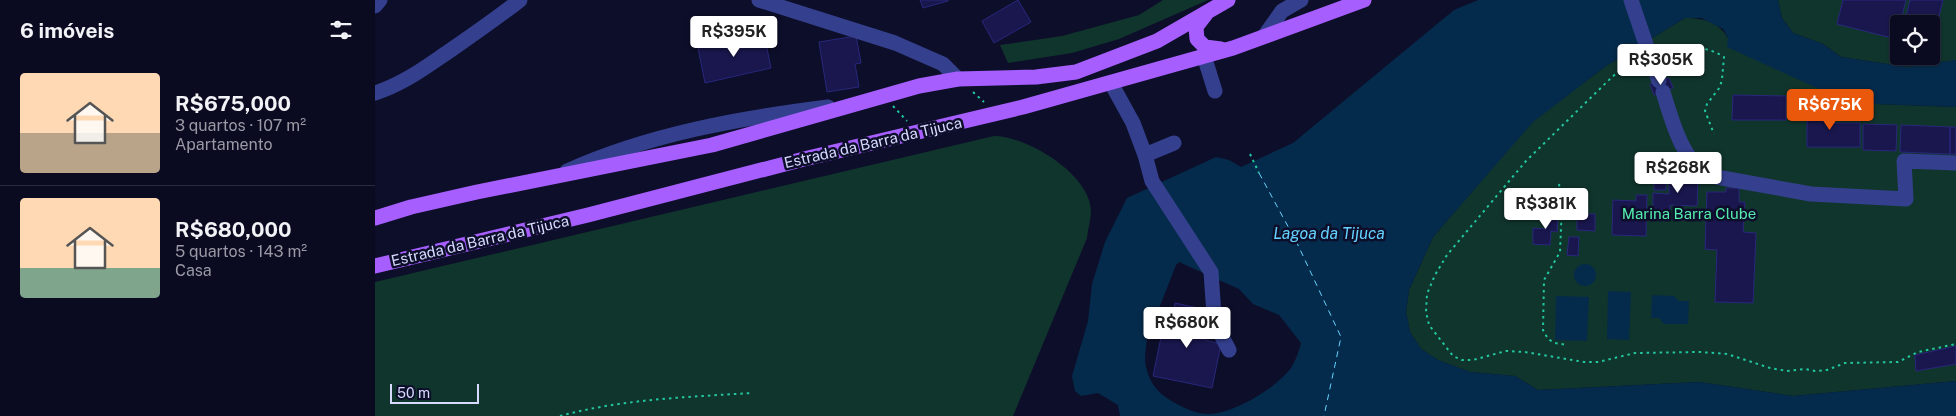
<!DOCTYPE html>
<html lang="pt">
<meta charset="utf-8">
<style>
:root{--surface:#0a0a20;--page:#131329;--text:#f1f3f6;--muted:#999aa5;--line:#2a2b3e;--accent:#ea580c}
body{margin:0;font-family:"Public Sans",sans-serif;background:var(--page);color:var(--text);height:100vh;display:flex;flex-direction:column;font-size:19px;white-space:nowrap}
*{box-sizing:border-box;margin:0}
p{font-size:16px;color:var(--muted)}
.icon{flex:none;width:28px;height:28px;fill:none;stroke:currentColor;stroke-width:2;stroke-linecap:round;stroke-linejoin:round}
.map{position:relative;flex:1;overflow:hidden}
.panel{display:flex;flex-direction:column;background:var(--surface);width:375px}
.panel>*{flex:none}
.fabs{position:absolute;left:1515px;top:15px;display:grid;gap:10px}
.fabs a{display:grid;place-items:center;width:50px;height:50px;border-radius:5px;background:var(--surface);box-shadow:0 1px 4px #0004,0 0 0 1px var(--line);font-size:25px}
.scale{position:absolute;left:15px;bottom:12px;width:89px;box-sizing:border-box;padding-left:5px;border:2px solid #d7d9ff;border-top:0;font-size:14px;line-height:18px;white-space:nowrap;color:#d7d9ff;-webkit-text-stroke:4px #0d0e2a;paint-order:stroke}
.price{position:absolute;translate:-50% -42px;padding:0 11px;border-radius:5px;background:#fff;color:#222;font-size:16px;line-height:32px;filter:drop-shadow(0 1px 2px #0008)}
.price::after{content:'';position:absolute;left:50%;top:30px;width:15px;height:11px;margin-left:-8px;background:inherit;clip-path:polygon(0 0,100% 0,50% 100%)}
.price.on{background:var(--accent);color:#fff}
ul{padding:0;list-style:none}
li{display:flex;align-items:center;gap:15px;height:125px;padding:0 20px}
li+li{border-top:1px solid var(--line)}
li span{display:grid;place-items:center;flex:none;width:140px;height:100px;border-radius:5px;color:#555}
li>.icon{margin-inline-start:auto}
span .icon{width:60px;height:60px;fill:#fffc;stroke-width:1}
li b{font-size:21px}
h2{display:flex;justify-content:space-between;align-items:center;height:60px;padding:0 20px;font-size:21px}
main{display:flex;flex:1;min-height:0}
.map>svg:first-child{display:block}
.green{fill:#10352d;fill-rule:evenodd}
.water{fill:#052b4c;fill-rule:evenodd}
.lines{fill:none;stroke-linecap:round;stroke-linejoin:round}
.ferry{stroke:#65d3ff;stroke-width:1;stroke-dasharray:6 5;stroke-linecap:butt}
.building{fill:#19174d;stroke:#29277c}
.path{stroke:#22c7a0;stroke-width:2;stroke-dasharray:2.5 4;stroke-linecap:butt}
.minor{stroke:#34408e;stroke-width:15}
.major{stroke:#a65eff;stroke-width:15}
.minor-bridge{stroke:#34408e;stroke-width:15}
.labels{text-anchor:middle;stroke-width:5;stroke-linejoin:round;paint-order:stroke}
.street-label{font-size:15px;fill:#d7d9ff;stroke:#0d0e2a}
.park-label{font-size:15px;fill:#55edac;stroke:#0d0e2a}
.water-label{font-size:16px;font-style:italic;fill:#65d3ff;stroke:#0d0e2a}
</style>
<main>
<section class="panel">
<h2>6 imóveis<svg class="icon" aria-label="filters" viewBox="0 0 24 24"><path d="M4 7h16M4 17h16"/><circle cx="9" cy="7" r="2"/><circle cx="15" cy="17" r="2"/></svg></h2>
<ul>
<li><span style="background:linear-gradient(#ffd9b3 60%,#b9a48a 0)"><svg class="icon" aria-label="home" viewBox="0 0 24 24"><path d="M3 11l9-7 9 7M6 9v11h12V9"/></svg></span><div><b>R$675,000</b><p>3 quartos · 107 m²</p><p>Apartamento</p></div></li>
<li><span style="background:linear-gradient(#ffd9b3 70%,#7fa58c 0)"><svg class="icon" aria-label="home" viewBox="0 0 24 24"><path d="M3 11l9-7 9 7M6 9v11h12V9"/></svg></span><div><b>R$680,000</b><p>5 quartos · 143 m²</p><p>Casa</p></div></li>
</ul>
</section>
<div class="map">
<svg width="1581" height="416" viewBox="0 0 1581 416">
<rect width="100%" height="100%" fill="#0d0e2a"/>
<path class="green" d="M788,0H833L744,39L697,53L633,63L625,45L687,36L764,15Z
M1403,0H1581V60L1532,67L1466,57L1448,44L1418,33L1407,18ZM1524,24H1556V56H1524Z
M1310,18C1328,18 1344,22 1353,38L1475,103L1581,107V381L1418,396L1324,382L1163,390L1140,376L1095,372L1063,360L1046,349L1035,332L1031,312L1034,290L1058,237L1158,121L1231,66Z
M619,136C652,136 715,174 716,211C716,219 713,229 712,238L638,416H0V282Z"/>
<path class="water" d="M1103,0H1403L1407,18L1418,33L1448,44L1466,57L1532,67L1581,60V107L1475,103L1352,47L1353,38L1348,29L1326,18H1310L1231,66L1158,122L1058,237L1034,290L1031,312L1035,332L1046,349L1063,360L1095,372L1140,376L1163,390L1324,382L1418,396L1581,381V416H745L743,405L723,393L706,396L700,391L697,376L713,321L717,284L730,242L752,198L841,157L854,160L866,167L918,143L1079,10ZM804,262L864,289L878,304L904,315L926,343C924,351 921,360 916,368C901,388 860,413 834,414C820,414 810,408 798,402C783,393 775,384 771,367C768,355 774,330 776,317L783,311L801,265Z
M1199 275a11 11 0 1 1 22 0a11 11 0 1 1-22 0Z
M1233,291L1256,292L1254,340L1232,339Z
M1277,295L1299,296L1304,301H1314L1313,324H1289L1284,318H1276Z
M1181,296L1214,297L1212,341L1180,340Z"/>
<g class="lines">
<path class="ferry" d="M884,173L922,243L966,337L949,416"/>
</g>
<path class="building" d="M545,0H573V1L548,8Z
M643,0L656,22L619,43L607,21Z
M1468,0H1531L1521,39L1462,24Z
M1535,0H1568L1562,24L1531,16Z
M389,34L396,68L330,83L323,48Z
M481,36L486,63L480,64L484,87L452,92L444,42Z
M1294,78L1298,88L1279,95L1275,84Z
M1358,95L1411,96V120H1357Z
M1432,107H1455V123H1485V147H1432Z
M1488,124L1522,125L1521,151L1488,150Z
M1526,125L1575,127V154L1525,152Z
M1575,127H1581V154H1575Z
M1291,177V190H1279V178Z
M1294,178L1323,179L1322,206L1295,205V210L1278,209V193L1294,194Z
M1351,188H1364V202H1370L1368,232L1381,233L1378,303L1340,302L1342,250L1330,249L1332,192H1351Z
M1261,195H1272L1271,236L1237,235L1238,200L1261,201Z
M1172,212L1183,213L1182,232L1176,231L1175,245L1158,244V228L1171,229Z
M1202,214H1220V231L1202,230Z
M1194,237H1204L1203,256L1192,255Z
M800,303L828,309L825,322L833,324L830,340L846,344L837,388L778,376L791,313L798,315Z
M1581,346V364L1541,371L1540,355Z"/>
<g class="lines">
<path class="path" d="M1285,46C1306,46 1331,45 1349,57L1347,79L1345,87L1332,104L1330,111L1339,134
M1260,58L1237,77L1151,161L1072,255L1060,275L1052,294L1051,312L1054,325L1078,356L1087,360H1098L1131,351L1150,352L1209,362H1223L1260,353L1325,352L1352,354L1395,368L1412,371L1430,369L1440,371L1452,370L1470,363L1523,362L1543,352L1581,344
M598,92L609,102
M518,106L532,121
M875,154L884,173
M1184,184L1187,205L1185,252L1169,280L1168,330L1173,339L1180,343L1193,345
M185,416C247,399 313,397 377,393"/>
<path class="minor" d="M384,0L520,43L568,64L583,79
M0,6L5,0
M890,35L907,11L926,0
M829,56L840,91
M1279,68L1284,81
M736,83L758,123L770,155L777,181L836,272L839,315L845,333L854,350
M1288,92C1297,120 1307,163 1336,176L1436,194L1531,199L1529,161L1581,163
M0,93C26,85 48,69 70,54C96,36 121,19 145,0
M770,155L799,143
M192,171C274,134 365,118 453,107"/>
<path class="major" d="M831,14L821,27L822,39L830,47L846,49
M0,218L36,207L102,192L337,145L544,86L583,79L661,77L701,72L782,41L853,0
M0,266L213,215L429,159L648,107L858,48L989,0"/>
<path class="minor-bridge" d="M1256,0L1279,68"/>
</g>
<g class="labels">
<g class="street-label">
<text transform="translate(498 143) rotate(-13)" y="5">Estrada da Barra da Tijuca</text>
<text transform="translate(105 241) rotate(-13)" y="5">Estrada da Barra da Tijuca</text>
</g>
<g class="park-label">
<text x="1314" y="219">Marina Barra Clube</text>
</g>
<g class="water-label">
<text x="954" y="239">Lagoa da Tijuca</text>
</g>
</g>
</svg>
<div class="fabs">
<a><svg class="icon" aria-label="locate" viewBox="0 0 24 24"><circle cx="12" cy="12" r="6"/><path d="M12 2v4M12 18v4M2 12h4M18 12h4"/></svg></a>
</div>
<div class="scale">50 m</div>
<b class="price" style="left:359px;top:58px">R$395K</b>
<b class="price" style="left:1286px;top:86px">R$305K</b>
<b class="price on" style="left:1455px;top:131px">R$675K</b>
<b class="price" style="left:1303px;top:194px">R$268K</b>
<b class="price" style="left:1171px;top:230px">R$381K</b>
<b class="price" style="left:812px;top:349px">R$680K</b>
</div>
</main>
